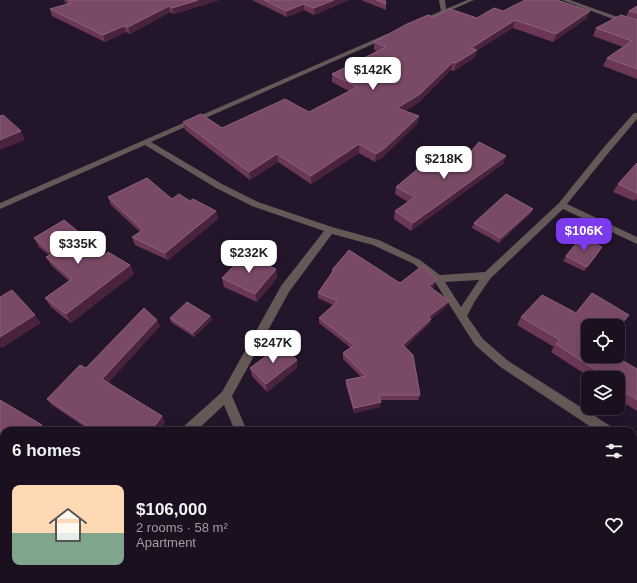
<!DOCTYPE html>
<meta charset="utf-8">
<style>
:root{--surface:#1a1020;--page:#231929;--text:#f1f3f6;--muted:#9f9da5;--line:#38303e;--accent:#7c3aed}
body{margin:0;font-family:Helvetica,sans-serif;background:var(--page);color:var(--text);height:100vh;display:flex;flex-direction:column;font-size:15px;white-space:nowrap}
*{box-sizing:border-box;margin:0}
p{font-size:13px;color:var(--muted)}
.icon{flex:none;width:22px;height:22px;fill:none;stroke:currentColor;stroke-width:2;stroke-linecap:round;stroke-linejoin:round}
.map{position:relative;flex:1;overflow:hidden}
.panel{position:absolute;left:0px;top:427px;width:637px;height:156px;display:flex;flex-direction:column;background:var(--surface);border-radius:12px 12px 0 0;box-shadow:0 4px 16px #0002,0 0 0 1px var(--line)}
.panel>*{flex:none}
.buttons{position:absolute;left:581px;top:319px;display:grid;gap:8px}
.buttons a{display:grid;place-items:center;width:44px;height:44px;border-radius:8px;background:var(--surface);box-shadow:0 4px 16px #0002,0 0 0 1px var(--line);font-size:20px}
.price{position:absolute;translate:-50% -34px;padding:0 9px;border-radius:8px;background:#fff;color:#222;font-size:13px;line-height:26px;filter:drop-shadow(0 1px 2px #0008)}
.price::after{content:'';position:absolute;left:50%;top:24px;width:12px;height:9px;margin-left:-6px;background:inherit;clip-path:polygon(0 0,100% 0,50% 100%)}
.price.on{background:var(--accent);color:#fff}
ul{padding:0;list-style:none}
li{display:flex;align-items:center;gap:12px;height:100px;padding:0 12px}
li+li{border-top:1px solid var(--line)}
li span{display:grid;place-items:center;flex:none;width:112px;height:80px;border-radius:8px;color:#555}
li>.icon{margin-inline-start:auto}
span .icon{width:48px;height:48px;fill:#fffc;stroke-width:1}
li b{font-size:17px}
h2{display:flex;justify-content:space-between;align-items:center;height:48px;padding:0 12px;font-size:17px}
.map>svg:first-child{display:block}
.lines{fill:none;stroke-linecap:round;stroke-linejoin:round}
.minor{fill:#665856;fill-rule:evenodd}
.wall{fill:#6c3756}
.shaded-wall{fill:#49223d}
.building{fill:#7a4966;stroke:#8c617c}
</style>
<div class="map">
<svg width="637" height="583" viewBox="0 0 637 583">
<rect width="100%" height="100%" fill="#23152a"/>
<g class="lines">
<path class="minor" d="M439,0H445L446,9L467,0H474L422,23H418V21L441,11Z
M562,0H570L637,24V28Z
M387,34L389,35V37L151,142L222,184L258,202L332,227L379,240L420,260L440,275L485,272L559,203L604,147L634,113H637V119L610,151L567,204L637,237V244L563,209L490,279L475,301L467,316L483,339L507,360L612,427L614,431H597L499,366L475,345L435,282L414,264L373,245L332,234L289,292L232,396L247,431H235L224,405L196,431H181L183,427L222,392L281,286L324,231L252,206L216,188L145,145L0,209V203ZM479,280L461,307L445,282Z
M633,442L637,444V456L633,455Z
M637,521V546L633,548V523Z
M4,559V573L0,574V560Z
M633,573L637,578V583H624L623,579H633Z
M57,579H72L71,583H56Z
M264,579H278L279,583H265Z"/>
</g>
<path class="wall" d="M64,0H219L174,14L170,12L130,34L126,32L105,42L52,16L50,9L67,4L65,2Z
M252,0H349L314,15L304,10L287,17Z
M361,0H385L386,4V10Z
M637,6V79L603,66L607,58L623,47L593,36L596,28L626,16L629,11Z
M503,11L587,18L553,42L513,28L476,51L475,57L454,71L451,70L419,102L405,111L419,116L417,124L383,157L375,162L359,153L311,184L278,162L250,180L185,130L183,122L222,128L309,112L349,91L332,82V74L377,51L374,50V42L433,17L477,18Z
M462,162L504,163L411,231L394,219L395,211L408,202L395,194L396,187Z
M637,163V200L635,199L634,201L613,192L618,184Z
M108,197L172,199L190,201L216,211L218,219L168,260L135,245L132,237L140,232L111,205Z
M531,213L499,243L472,228L474,223Z
M34,238L106,254L130,265L134,274L71,323L51,307L45,298L69,281L52,266L46,257L49,255L39,247Z
M599,252L584,271L563,261L566,256Z
M276,269L277,278L257,302L224,287L222,278Z
M332,270L400,283L435,285L432,288L447,306L431,319L429,324L405,347L420,395L418,400H381L380,407L354,413L346,385V380L361,377L343,359V353L351,348L319,323V318L333,305L318,298V293L332,272Z
M210,316L212,320L194,337L171,322L170,318Z
M521,317L588,356L637,369V411L618,399V378H591L551,352L554,347L517,325Z
M160,326L108,383L165,422L158,431H91L52,405L47,399L86,368Z
M250,368H297L267,392L252,376Z
M416,579H442L439,583H419Z
M499,579H610L615,583H496Z"/>
<path class="shaded-wall" d="M198,0H219L174,14L172,8Z
M334,0H349L314,15V8Z
M304,4V10L287,17L286,11Z
M169,6L170,12L130,34L128,27Z
M590,11L587,18L553,42L556,34Z
M515,20L513,28L476,51L475,57L454,71L456,63L471,48Z
M124,26L126,32L105,42L103,35Z
M453,62L451,70L419,102L396,116L397,108Z
M419,116L417,124L383,157L375,162L376,154Z
M21,131L25,140L0,150V140Z
M359,144V153L311,184V176Z
M277,154L278,162L250,180L249,172Z
M506,156L504,163L411,231L413,223Z
M533,209L531,213L499,243L501,238Z
M216,211L218,219L168,260L165,253Z
M602,247L599,252L584,271Z
M130,265L134,274L71,323L66,314Z
M276,269L277,278L257,302L255,294Z
M437,280L435,285L428,292L429,286Z
M449,301L447,306L431,319L429,324L402,351L403,345L428,317Z
M35,315L41,323L2,348L0,346V337Z
M210,316L212,320L194,337L193,333Z
M157,320L160,326L106,385L102,379Z
M297,360V368L267,392L266,384Z
M381,402L380,407L354,413V408Z
M162,416L165,422L158,431H151Z
M42,425L48,431H36Z
M214,579H220L217,583H211Z"/>
<path class="building" d="M68,0H198L172,8L169,6L128,27L124,26L103,35L50,9L71,3Z
M264,0H334L314,8L304,4L286,11Z
M376,0H385L386,4Z
M525,0H557L590,11L556,34L515,20L471,48L477,50L456,63L453,62L420,94L397,108L419,116L384,149L376,154L359,144L311,176L277,154L249,172L183,122L201,114L222,128L285,99L309,112L357,87L332,74L386,47L374,42L407,24L428,15L433,17L450,9L477,18L494,8L503,11Z
M637,6V13L629,11Z
M621,15L637,20V69L607,58L632,41L596,28Z
M3,115L21,131L0,140V116Z
M479,142L506,156L413,223L395,211L415,197L396,187L438,152L462,162Z
M637,163V193L618,184Z
M147,178L172,199L179,194L190,201L193,199L216,211L165,253L132,237L143,230L108,197Z
M506,194L533,209L501,238L474,223Z
M64,220L106,254L108,252L130,265L66,314L45,298L72,279L46,257L52,254L34,238Z
M581,237L602,247L587,267L566,256Z
M349,250L400,283L422,266L437,280L429,286L449,301L428,317L431,319L403,345L413,355L420,395H379L381,402L354,408L346,380L366,376L343,353L354,345L319,318L338,301L318,293L334,270H332Z
M244,255L276,269L255,294L222,278Z
M12,290L35,315L0,337V297Z
M592,293L629,315L618,328V326H588V356H615L637,369V400L618,388V378H604L605,376L556,344L560,340L521,317L542,295L576,313Z
M187,302L210,316L193,333L170,318Z
M144,308L157,320L102,379L162,416L151,431H95L47,399L80,365L86,368Z
M281,345L297,360L266,384L250,368Z
M0,400L42,425L36,431H4V451L0,449Z
M4,471V492L0,489V475Z
M158,579H214L211,583H162Z
M306,579H365L366,583H305Z
M422,579H442L439,583H426Z
M502,579H610L615,583H499Z"/>
</svg>
<div class="buttons">
<a><svg class="icon" aria-label="locate" viewBox="0 0 24 24"><circle cx="12" cy="12" r="6"/><path d="M12 2v4M12 18v4M2 12h4M18 12h4"/></svg></a>
<a><svg class="icon" aria-label="layers" viewBox="0 0 24 24"><path d="M12 4l9 5-9 5-9-5zM3 14l9 5 9-5"/></svg></a>
</div>
<b class="price" style="left:373px;top:91px">$142K</b>
<b class="price" style="left:444px;top:180px">$218K</b>
<b class="price on" style="left:584px;top:252px">$106K</b>
<b class="price" style="left:78px;top:265px">$335K</b>
<b class="price" style="left:249px;top:274px">$232K</b>
<b class="price" style="left:273px;top:364px">$247K</b>
<section class="panel">
<h2>6 homes<svg class="icon" aria-label="filters" viewBox="0 0 24 24"><path d="M4 7h16M4 17h16"/><circle cx="9" cy="7" r="2"/><circle cx="15" cy="17" r="2"/></svg></h2>
<ul>
<li><span style="background:linear-gradient(#ffd9b3 60%,#7fa58c 0)"><svg class="icon" aria-label="home" viewBox="0 0 24 24"><path d="M3 11l9-7 9 7M6 9v11h12V9"/></svg></span><div><b>$106,000</b><p>2 rooms · 58 m²</p><p>Apartment</p></div><svg class="icon" aria-label="heart" viewBox="0 0 24 24"><path d="M12 20l-8-8c-3-5 5-10 8-4 3-6 11-1 8 4z"/></svg></li>
</ul>
</section>
</div>
